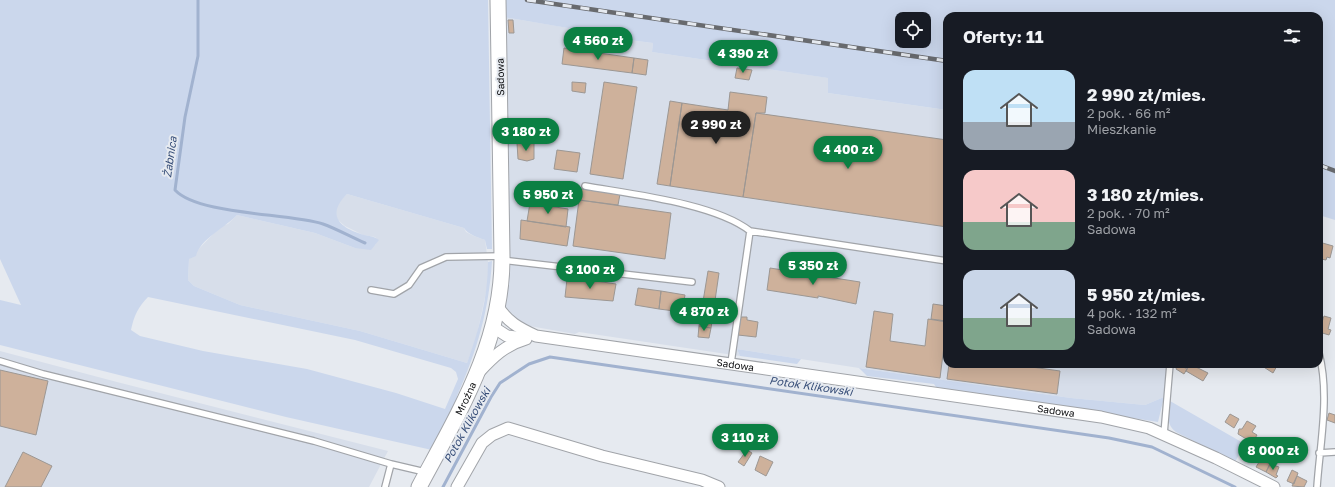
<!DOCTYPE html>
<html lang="pl">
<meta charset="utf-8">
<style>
:root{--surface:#171b24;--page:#242831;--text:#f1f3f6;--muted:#9ea1a6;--accent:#0b8043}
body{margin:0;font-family:"Golos Text",sans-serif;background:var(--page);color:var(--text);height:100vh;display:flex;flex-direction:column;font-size:15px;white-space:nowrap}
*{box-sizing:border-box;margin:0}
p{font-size:13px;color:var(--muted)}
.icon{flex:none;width:22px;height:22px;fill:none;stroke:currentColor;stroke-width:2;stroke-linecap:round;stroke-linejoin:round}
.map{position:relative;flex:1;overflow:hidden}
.drawer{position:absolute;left:943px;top:12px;width:380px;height:356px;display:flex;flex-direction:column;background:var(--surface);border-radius:12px;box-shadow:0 4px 16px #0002}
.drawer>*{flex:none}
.controls{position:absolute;left:895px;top:12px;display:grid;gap:8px}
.controls a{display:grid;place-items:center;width:36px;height:36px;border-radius:8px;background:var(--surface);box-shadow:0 4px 16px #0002;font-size:20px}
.price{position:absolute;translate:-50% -34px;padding:0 9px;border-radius:14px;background:var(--accent);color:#fff;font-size:13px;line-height:26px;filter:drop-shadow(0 1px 2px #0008)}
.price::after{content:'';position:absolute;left:50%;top:24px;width:12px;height:9px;margin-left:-6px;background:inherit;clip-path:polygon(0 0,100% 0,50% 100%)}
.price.on{background:#222;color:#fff}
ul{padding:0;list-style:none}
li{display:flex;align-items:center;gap:12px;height:100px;padding:0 20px}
li span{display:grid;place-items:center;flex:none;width:112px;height:80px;border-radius:12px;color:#555}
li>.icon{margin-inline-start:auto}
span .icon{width:48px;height:48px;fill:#fffc;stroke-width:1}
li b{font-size:17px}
h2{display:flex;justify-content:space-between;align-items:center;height:48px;padding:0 20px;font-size:17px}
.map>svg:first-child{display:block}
.built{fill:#d7deea}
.green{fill:#cbd7ec;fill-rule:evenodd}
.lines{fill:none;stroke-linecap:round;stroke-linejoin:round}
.stream{stroke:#a1b2cf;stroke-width:3}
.building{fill:#ceb19b;stroke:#9c9793}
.lane-casing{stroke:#a1a4a9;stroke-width:8}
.street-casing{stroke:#a1a4a9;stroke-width:13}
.secondary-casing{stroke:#a1a4a9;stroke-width:17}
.lane{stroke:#fff;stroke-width:5.5}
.street{stroke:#fff;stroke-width:11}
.secondary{stroke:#fff;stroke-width:15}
.rail-casing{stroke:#686a6e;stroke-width:4.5}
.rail{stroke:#e6eaf0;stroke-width:3;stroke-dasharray:9;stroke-linecap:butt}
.labels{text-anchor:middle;stroke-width:4;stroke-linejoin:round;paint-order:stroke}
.street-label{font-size:10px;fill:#0c0d0f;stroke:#e6eaf0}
.water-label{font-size:11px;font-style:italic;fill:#374e78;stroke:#e6eaf0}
</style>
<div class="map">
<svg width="1335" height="487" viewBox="0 0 1335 487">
<rect width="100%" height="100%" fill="#e6eaf0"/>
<path class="built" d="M503,17L598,33V36L653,43L652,52L829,78L828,93L947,110V364H1167L1164,397L1145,405L1071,398L859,368L737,349L740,356L579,332L575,334L524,325L516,322L506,310L503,298Z
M347,194L464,228L466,232L474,236L485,240L488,262V283L476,339L467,363L360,331L240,305L194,286L188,280L189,259L221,226L228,224L237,215L315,233L355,248L375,245L378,240L375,237L363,235L345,226L337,219L335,212L338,203Z
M0,351L117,382L388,451L369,487H0Z"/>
<path class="green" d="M0,0H488L492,249H487L485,240C477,237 469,235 464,228L347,194C326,215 339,228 364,235C369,236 374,236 379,240L371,250L355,248L315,233L237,215C226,227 200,239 196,256L189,259L188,280L194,286L240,305L360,331L467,363C479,330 488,297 488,262L492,261C489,310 477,351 457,396L460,398L432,450L286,417L0,345V300L21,305L0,259ZM148,297L355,340L451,368L456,372L458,379L445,409L396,393L307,369L203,351L140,336L131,330C134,316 138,307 148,297Z
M503,0H1335V220L1319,215V16H947V110L828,93V78L652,52L653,43L597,36V33L503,17ZM902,19H924V41H902Z
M737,349L801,359L797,364L740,356Z
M859,368L1071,398L1145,405L1164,397L1158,422L936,387L934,384L867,376Z
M1170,401L1245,444L1235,462L1176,432C1165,424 1169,413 1170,401Z"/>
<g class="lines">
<path class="stream" d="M198,0V56L185,117L175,190C198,215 288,213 323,224C337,229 351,237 365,243
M443,487L491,397L500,383L529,364L550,357L1109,438L1152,447L1235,487"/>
</g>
<path class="building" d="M508,20H513L514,33H509Z
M564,48L634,58L632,73L562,64Z
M634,58L648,60L646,75L632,73Z
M737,68L752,70L749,80L735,78Z
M572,82L586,83L585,93L572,91Z
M604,82L637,87L623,179L590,174Z
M730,92L767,97L765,113H756L743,197L670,186L682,103L728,110Z
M670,101L682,103L670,186L657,184Z
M756,113L947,140V227L743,197Z
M517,143L527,144V143H534V159L527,161L518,159Z
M557,150L580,153L577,172L554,169Z
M555,187L576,189L574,204L553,201Z
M581,189L620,194L618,205L579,200Z
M579,200L671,213L665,259L573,246Z
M530,203L568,209L566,227L527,221Z
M521,220L570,227L567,246L520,239Z
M1319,242L1333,246L1330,258L1327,257L1326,260L1321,259L1320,265Z
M770,268L860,282L856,304L818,296V298L767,290Z
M708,271L719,273L711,328L699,326Z
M567,279L581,281L582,279L616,284L613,301L565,297Z
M638,288L661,291L659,309L635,305Z
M661,291L685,295L682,312L659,309Z
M933,304L947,306L946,321L931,319Z
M874,311L893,314L890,341L925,346L928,319L947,322L940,378L866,367Z
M1324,316L1331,318L1328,329L1331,330L1329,335L1319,332Z
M741,317H747V320L758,322L756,337L738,335Z
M699,326L711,328L709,338L698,337Z
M949,364H1010L1060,371L1057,394L947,379Z
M1178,364L1187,369L1184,374L1176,369Z
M1190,364L1208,373L1203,381L1186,371Z
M1259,364H1278L1273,373Z
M0,370L48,381L36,435L0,426Z
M1329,413L1335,415V423L1327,420Z
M1230,414L1239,419L1234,428L1225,422Z
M1247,421L1256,426L1252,432L1257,435L1254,440L1250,437L1248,440L1238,434L1239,429H1242Z
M747,450L752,453L744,466L738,462Z
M23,452L52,466L41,487H5Z
M760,456L773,462L766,476L755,470Z
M1261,459L1270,464L1266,472L1256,467Z
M1270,464L1279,467L1276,475L1278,476L1276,478L1266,472Z
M1292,470L1298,473L1294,484L1287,481Z
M1297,476L1307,481L1304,487L1292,486Z"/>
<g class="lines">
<g class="lane-casing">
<path id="lane" d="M585,186C630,194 714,203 750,231
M502,260L692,282
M371,290L394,294L409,285L421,268L446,257L501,256
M0,361L43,374L314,441L391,464L385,487
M731,363L750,231L947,261
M1164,434L1170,364
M1319,453L1335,452
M391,464L425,472
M1317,487C1320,443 1330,396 1319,353"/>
</g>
<g class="street-casing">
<g id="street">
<path id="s1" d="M497,305C507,322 519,328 536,336L1101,417L1149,428L1216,458L1274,487"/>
<path d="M493,327L507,336L524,338"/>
<path d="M479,372C493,357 505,345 526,339"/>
<path d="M457,487L482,443L492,435L508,428L602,456L702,480L719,487"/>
</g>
</g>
<g class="secondary-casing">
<g id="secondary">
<path id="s2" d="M419,487C458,414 503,342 502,256L498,0"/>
</g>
</g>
<use href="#lane" class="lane"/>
<use href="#street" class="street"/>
<use href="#secondary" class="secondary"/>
<g class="rail-casing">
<path id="rail" d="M527,0L947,61
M1319,165L1335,171"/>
</g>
<use href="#rail" class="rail"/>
</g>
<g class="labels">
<g class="street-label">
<text transform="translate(500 77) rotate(-91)" y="4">Sadowa</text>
<text dy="4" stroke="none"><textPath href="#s1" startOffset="252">Sadowa</textPath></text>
<text dy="4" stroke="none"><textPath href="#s2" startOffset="100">Mroźna</textPath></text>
<text dy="4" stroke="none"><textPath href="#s1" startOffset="576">Sadowa</textPath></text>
</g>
<g class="water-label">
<text transform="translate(170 157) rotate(-82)" y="4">Żabnica</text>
<text transform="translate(811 386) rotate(8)" y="4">Potok Klikowski</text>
<text transform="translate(467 425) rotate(-61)" y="4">Potok Klikowski</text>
</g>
</g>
</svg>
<div class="controls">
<a><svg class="icon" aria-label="locate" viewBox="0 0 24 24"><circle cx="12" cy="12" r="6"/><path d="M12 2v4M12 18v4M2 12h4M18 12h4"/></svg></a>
</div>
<b class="price" style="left:598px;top:61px">4 560 zł</b>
<b class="price" style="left:743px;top:74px">4 390 zł</b>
<b class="price on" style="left:716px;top:145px">2 990 zł</b>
<b class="price" style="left:526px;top:152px">3 180 zł</b>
<b class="price" style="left:848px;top:170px">4 400 zł</b>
<b class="price" style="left:548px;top:215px">5 950 zł</b>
<b class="price" style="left:813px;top:286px">5 350 zł</b>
<b class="price" style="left:590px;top:290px">3 100 zł</b>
<b class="price" style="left:704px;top:332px">4 870 zł</b>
<b class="price" style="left:745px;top:458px">3 110 zł</b>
<b class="price" style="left:1273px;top:471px">8 000 zł</b>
<section class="drawer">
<h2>Oferty: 11<svg class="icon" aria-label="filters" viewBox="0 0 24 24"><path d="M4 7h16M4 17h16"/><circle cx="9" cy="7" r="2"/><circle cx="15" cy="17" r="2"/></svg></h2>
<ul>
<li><span style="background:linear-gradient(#bfe0f5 65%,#9aa5b1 0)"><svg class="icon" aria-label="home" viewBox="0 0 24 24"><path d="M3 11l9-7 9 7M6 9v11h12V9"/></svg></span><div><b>2 990 zł/mies.</b><p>2 pok. · 66 m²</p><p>Mieszkanie</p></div></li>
<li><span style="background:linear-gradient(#f6c9c9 65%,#7fa58c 0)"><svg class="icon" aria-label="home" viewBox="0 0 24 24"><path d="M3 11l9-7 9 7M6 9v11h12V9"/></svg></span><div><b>3 180 zł/mies.</b><p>2 pok. · 70 m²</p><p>Sadowa</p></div></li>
<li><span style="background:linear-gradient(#c9d6e8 60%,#7fa58c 0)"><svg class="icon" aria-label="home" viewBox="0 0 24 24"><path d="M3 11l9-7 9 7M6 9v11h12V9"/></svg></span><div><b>5 950 zł/mies.</b><p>4 pok. · 132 m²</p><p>Sadowa</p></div></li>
</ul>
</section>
</div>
